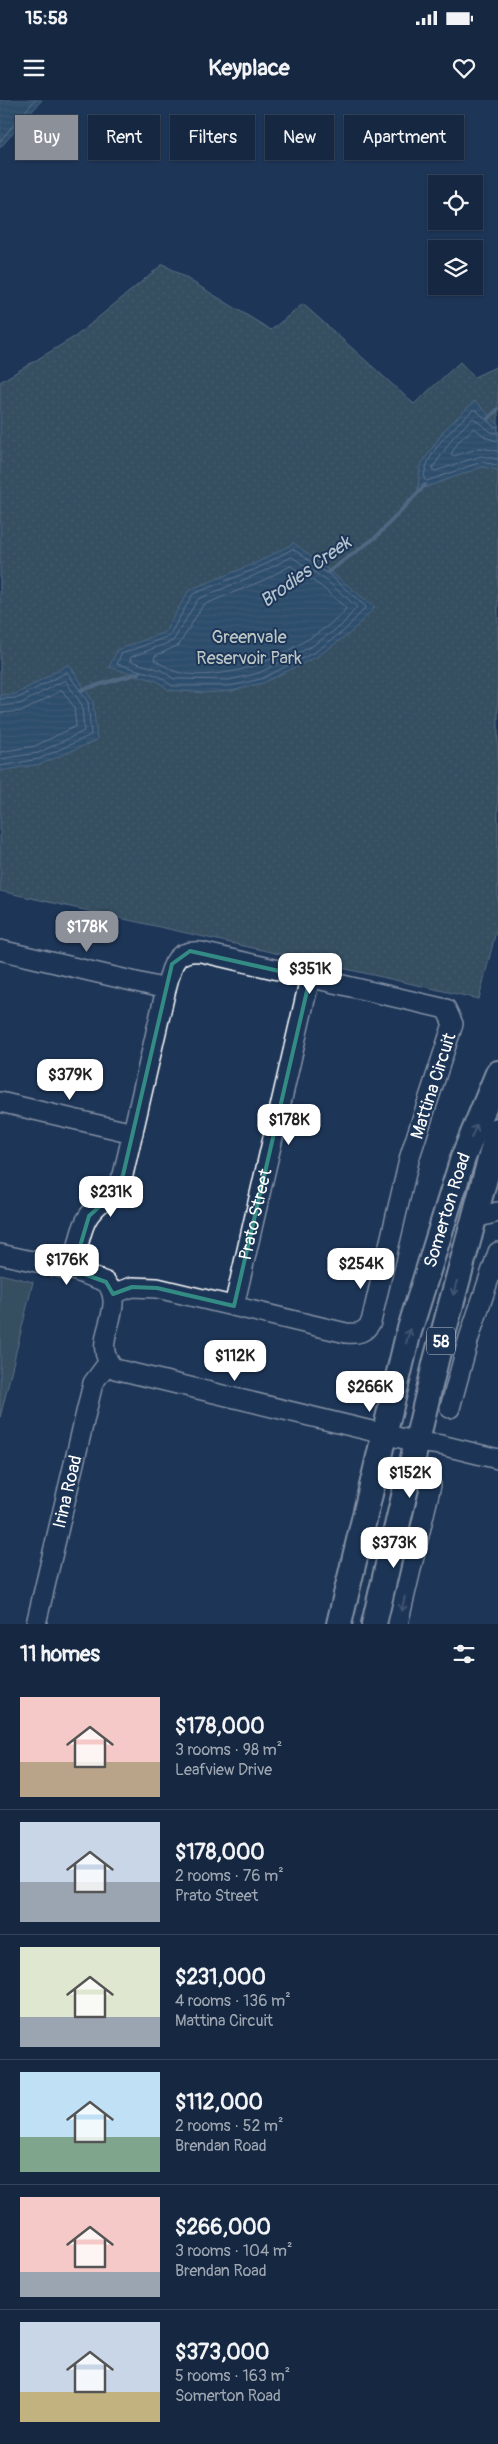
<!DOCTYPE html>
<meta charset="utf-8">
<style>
:root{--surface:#162841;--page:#23344c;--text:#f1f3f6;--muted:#9ea6b1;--line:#35445a;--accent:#8c9099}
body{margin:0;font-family:Pangolin,sans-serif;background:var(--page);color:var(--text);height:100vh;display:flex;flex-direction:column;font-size:19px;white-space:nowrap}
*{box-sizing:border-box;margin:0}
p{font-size:16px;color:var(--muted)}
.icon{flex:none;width:28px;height:28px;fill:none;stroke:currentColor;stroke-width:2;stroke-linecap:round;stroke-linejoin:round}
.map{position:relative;height:1524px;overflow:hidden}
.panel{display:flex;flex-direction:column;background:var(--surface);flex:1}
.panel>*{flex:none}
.guide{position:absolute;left:15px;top:15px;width:469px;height:45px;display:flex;gap:10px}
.fabs{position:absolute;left:428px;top:75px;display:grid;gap:10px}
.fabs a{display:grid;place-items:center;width:55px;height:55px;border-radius:0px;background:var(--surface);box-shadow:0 1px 4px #0004,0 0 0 1px var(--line);font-size:25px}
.price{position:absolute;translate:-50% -42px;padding:0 11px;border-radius:10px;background:#fff;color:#222;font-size:16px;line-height:32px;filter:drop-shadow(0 1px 2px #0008)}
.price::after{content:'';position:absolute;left:50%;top:30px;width:15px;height:11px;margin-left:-8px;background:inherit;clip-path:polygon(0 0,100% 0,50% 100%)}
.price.active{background:var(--accent);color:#fff}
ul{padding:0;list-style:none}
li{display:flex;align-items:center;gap:15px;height:125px;padding:0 20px}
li+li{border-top:1px solid var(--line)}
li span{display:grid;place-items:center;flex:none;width:140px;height:100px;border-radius:0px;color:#555}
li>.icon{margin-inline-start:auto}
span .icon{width:60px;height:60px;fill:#fffc;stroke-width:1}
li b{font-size:21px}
h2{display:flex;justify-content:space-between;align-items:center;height:60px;padding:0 20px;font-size:21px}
.chip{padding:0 18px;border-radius:0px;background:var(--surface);box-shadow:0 1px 4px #0004,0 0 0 1px var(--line);font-size:18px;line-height:45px}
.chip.active{background:var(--accent);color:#fff}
.status{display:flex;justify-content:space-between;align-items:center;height:35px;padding:0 25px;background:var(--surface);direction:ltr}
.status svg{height:14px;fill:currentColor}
header{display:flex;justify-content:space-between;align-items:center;height:65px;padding:0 20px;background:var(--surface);font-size:22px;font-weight:800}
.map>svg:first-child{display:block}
.grass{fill:#526e6c;stroke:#a8b6b6}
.park{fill:url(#park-dots);stroke:#a8b6b6}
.water{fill:url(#water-rules);stroke:#8da7b6}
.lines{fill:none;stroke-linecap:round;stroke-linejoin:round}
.shore{stroke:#b3c4cf;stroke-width:1}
.stream{stroke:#8da7b6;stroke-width:4}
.minor-casing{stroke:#fff;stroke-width:22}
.major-casing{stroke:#fff;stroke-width:28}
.minor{stroke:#1d3557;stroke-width:19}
.major{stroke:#1d3557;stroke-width:24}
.oneway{stroke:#6c7c92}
.marked{fill:none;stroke:#338b84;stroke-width:4;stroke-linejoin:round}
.labels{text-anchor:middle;stroke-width:4;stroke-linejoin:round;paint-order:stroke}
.shield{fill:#1d3557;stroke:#bbc2cd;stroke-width:1}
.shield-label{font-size:16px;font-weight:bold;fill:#fff}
.park-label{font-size:18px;fill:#bac5c4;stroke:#1d3557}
.street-label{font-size:18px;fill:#fff;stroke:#1d3557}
.water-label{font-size:19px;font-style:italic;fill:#b3c4cf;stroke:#1d3557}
</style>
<div class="status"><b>15:58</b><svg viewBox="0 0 49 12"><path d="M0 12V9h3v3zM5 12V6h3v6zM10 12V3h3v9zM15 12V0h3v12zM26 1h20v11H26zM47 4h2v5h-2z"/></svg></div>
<header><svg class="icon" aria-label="menu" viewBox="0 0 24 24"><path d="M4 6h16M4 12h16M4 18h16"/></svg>Keyplace<svg class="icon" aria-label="heart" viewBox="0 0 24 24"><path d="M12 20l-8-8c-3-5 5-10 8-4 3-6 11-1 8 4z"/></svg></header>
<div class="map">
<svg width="498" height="1524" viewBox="0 0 498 1524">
<defs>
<pattern id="park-dots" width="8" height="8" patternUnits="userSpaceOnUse" patternTransform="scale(1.25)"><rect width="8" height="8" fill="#526e6c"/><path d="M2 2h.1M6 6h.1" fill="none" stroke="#6c8482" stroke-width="1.8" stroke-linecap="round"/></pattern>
<pattern id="water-rules" width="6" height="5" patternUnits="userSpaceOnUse" patternTransform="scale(1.25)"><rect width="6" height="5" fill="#416c86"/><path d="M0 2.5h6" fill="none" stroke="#5e8298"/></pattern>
</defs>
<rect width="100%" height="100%" fill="#1d3557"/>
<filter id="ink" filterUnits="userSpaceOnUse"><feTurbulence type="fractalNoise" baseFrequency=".02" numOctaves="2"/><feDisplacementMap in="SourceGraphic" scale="10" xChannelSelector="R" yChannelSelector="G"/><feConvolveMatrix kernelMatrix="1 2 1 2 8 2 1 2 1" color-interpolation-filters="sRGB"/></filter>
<g filter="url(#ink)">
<path class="grass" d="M0,1174L33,1182L0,1318Z"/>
<path class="park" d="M163,164L271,230L303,204L414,304L460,262L474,277L498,266V823L479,899L0,791V282L76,236Z"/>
<path class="water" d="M0,0H42L0,48Z
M475,301L498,324V370L482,367L418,390L420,366L445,329Z
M294,443L375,507L349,534L318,556L263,583L231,591L204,593L169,590L157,581L109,567L117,550L165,532L189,490L256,463Z
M69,564L93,601L97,640L41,664L0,671V595L16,594Z"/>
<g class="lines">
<path class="shore" d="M0,41L35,0
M498,327L493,326L476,310H473C454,327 425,352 424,379L427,381L481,362L498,365
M498,333L491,332L473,318L454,336L432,369L435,371L481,356L498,359
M498,341L487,338L474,328L459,341L451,354L454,356L480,348L498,351
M293,449L331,476L366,507L345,530L315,552L261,579L230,586H172L159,576L117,564L121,554L169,536L193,494L258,468Z
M292,457L327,481L357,507L341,526L312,546L259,573L229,580L174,579L161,570L130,561L131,557L173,541L198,499L260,473Z
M291,466L322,487L346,508C338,525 273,561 253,566C233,573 198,578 177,572C173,571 160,563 154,560L155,556L179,545L203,505L264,480Z
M0,599L18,598L67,572L88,602L91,635L39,659L0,666
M0,606L20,604L65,580L82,605L84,631L38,653L0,659
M0,613L23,611L62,590L74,607L76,626L35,646L0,652"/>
<path class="stream" d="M488,319L498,309
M328,472L376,437L425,385
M81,590L139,573"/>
<g class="minor-casing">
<g id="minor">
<path d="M0,850L166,889"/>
<path d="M0,1002L133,1033"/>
<path d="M475,1118L498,1112"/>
<path d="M0,1154L73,1170L106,1182C129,1211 86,1243 115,1269L417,1342L441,1345L498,1359"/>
<path d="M73,1170C77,1153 79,1132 88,1117C99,1100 114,1097 123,1075L166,889C172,867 173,849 201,852L446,909L453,924L410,1056L371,1222C365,1233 358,1234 346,1233L157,1188L132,1187L113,1194"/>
<path id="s1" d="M234,1206L310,878"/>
<path d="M450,1308L469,1238L498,1152"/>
<path id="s2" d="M36,1524L93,1283L108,1263"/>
<path d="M398,1524L431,1385"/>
</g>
</g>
<g class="major-casing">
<g id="major">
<path id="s3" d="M339,1524L408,1235L463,1058L498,973"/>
<path d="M374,1524L436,1260L498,1030"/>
</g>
</g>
<use href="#minor" class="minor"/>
<use href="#major" class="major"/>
</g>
<defs><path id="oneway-shaft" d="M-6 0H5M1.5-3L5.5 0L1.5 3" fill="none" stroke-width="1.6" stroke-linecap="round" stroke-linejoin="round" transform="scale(1.25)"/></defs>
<g class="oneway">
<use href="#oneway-shaft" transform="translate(474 1031) rotate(-67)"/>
<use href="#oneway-shaft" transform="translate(455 1188) rotate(105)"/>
<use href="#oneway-shaft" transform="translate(408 1236) rotate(-75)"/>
<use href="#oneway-shaft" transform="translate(403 1504) rotate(103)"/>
</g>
</g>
<path d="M0 0H498V1524H0ZM190,851L310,878L234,1206L157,1188L132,1187L113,1194L106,1182L73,1170L89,1116L111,1096L123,1075L172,864Z" fill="#1d3557" fill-opacity=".55" fill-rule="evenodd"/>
<path class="marked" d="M190,851L310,878L234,1206L157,1188L132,1187L113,1194L106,1182L73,1170L89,1116L111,1096L123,1075L172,864Z"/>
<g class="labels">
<rect class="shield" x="427" y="1227.5" width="28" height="27" rx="4"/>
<g class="shield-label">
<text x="441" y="1247">58</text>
</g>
<g class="park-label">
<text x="249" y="543">Greenvale<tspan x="249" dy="21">Reservoir Park</tspan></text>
</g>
<g class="street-label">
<text transform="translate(433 986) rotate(-72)" y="6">Mattina Circuit</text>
<text dy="6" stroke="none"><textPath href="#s3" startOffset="428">Somerton Road</textPath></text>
<text dy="6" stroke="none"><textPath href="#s1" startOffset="94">Prato Street</textPath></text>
<text dy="6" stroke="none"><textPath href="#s2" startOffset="136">Irina Road</textPath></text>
</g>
<g class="water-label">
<text transform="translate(305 471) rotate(-36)" y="7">Brodies Creek</text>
</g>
</g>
</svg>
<div class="fabs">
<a><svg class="icon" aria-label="locate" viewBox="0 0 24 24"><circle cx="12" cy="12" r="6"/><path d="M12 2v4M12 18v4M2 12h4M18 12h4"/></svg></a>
<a><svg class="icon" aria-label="layers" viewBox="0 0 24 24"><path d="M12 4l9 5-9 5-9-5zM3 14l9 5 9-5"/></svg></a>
</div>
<b class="price active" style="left:87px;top:853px">$178K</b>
<b class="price" style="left:310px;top:895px">$351K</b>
<b class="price" style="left:70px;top:1001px">$379K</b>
<b class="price" style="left:289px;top:1046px">$178K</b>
<b class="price" style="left:111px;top:1118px">$231K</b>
<b class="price" style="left:67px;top:1186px">$176K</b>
<b class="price" style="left:361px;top:1190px">$254K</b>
<b class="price" style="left:235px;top:1282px">$112K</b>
<b class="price" style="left:370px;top:1313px">$266K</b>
<b class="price" style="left:410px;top:1399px">$152K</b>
<b class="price" style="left:394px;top:1469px">$373K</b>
<div class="guide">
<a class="chip active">Buy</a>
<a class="chip">Rent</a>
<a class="chip">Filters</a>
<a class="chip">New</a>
<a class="chip">Apartment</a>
</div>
</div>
<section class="panel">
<h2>11 homes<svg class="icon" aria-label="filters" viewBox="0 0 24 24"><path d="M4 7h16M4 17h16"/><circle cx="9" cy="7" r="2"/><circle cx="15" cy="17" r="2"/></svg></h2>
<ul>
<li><span style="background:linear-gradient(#f6c9c9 65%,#b9a48a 0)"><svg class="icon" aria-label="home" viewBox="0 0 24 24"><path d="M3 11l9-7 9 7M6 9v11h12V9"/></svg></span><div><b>$178,000</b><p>3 rooms · 98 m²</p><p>Leafview Drive</p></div></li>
<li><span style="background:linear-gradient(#c9d6e8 60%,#9aa5b1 0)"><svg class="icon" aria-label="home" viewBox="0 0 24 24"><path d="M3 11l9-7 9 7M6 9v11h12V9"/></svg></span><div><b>$178,000</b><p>2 rooms · 76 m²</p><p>Prato Street</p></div></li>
<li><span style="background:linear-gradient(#dfe7d0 70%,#9aa5b1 0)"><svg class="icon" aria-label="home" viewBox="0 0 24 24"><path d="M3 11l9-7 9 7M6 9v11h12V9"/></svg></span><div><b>$231,000</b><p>4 rooms · 136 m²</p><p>Mattina Circuit</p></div></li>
<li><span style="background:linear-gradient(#bfe0f5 65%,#7fa58c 0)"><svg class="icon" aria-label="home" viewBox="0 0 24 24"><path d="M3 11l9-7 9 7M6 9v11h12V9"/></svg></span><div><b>$112,000</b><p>2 rooms · 52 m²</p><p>Brendan Road</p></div></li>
<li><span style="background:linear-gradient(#f6c9c9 75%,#9aa5b1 0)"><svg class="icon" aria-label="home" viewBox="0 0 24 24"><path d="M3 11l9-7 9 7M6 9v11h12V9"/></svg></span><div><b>$266,000</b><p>3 rooms · 104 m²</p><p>Brendan Road</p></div></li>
<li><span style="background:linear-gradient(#c9d6e8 70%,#c2b280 0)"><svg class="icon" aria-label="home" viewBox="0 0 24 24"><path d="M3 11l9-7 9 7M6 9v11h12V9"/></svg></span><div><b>$373,000</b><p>5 rooms · 163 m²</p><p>Somerton Road</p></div></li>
</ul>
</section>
